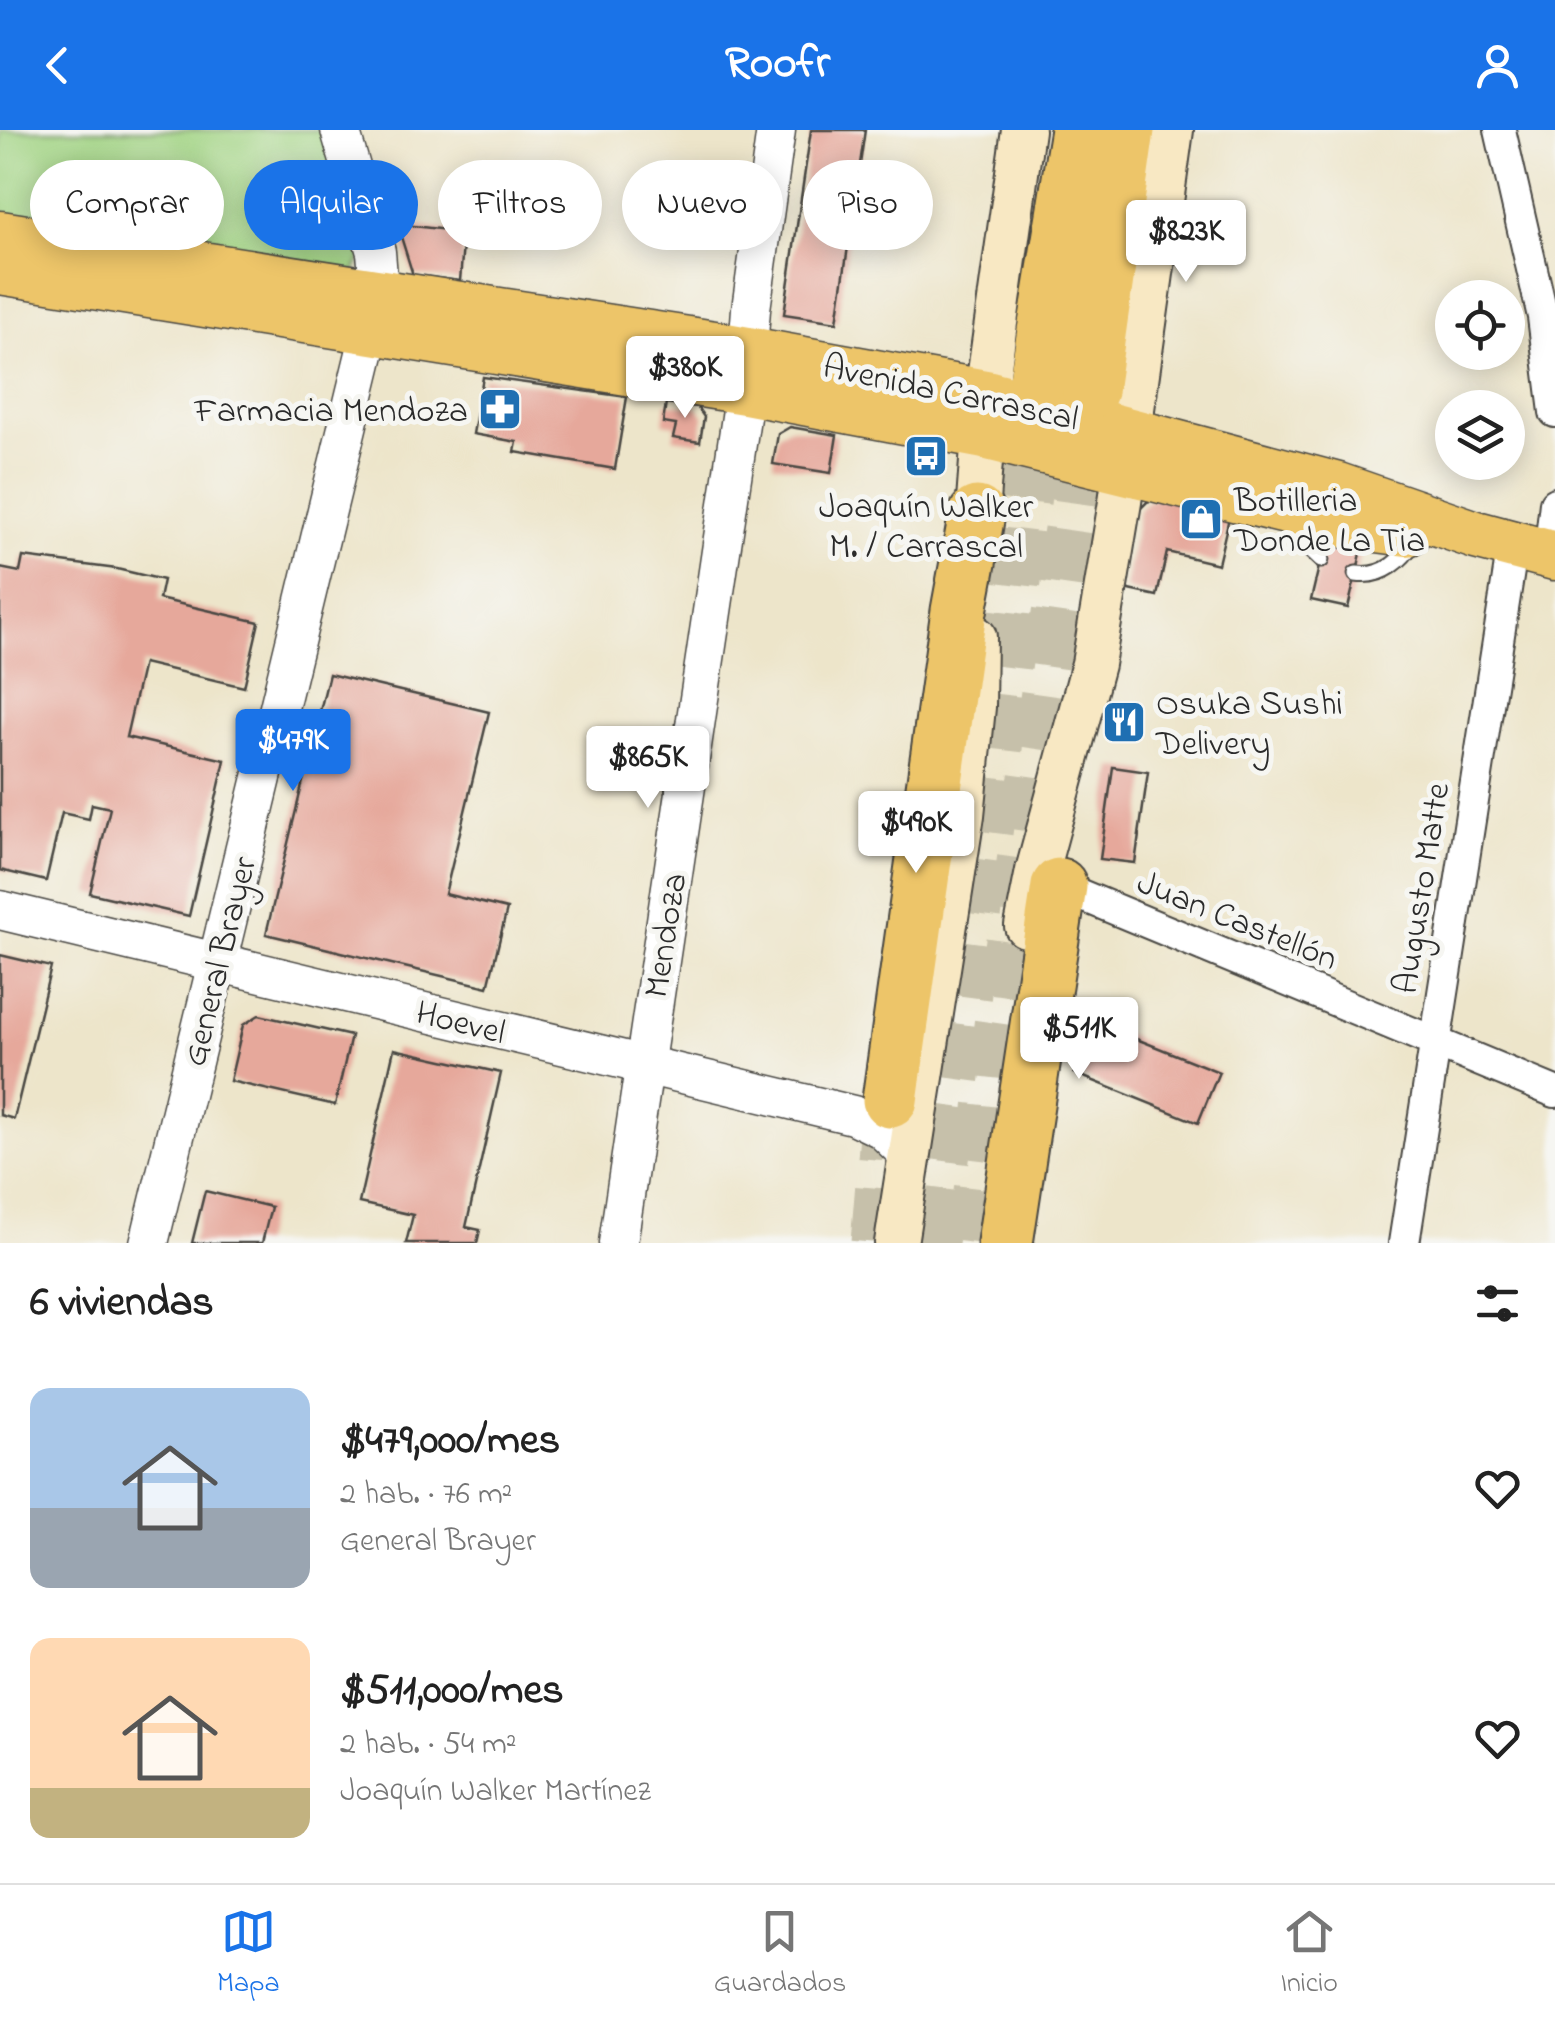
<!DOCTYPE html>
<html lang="es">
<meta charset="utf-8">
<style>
:root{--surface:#fff;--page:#f2f2f2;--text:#222;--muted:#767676;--line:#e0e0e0;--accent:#1a73e8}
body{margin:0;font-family:"Indie Flower",sans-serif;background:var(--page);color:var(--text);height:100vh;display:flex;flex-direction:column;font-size:38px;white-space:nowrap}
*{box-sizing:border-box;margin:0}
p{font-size:32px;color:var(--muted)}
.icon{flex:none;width:55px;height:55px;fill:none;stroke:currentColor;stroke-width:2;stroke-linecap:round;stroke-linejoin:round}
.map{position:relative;height:1113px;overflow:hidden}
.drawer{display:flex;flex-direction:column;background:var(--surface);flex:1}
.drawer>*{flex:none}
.banner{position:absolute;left:30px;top:30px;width:1000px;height:90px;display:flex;gap:20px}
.fabs{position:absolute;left:1435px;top:150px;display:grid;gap:20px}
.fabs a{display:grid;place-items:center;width:90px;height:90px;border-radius:50%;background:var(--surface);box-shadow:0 5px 25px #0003;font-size:50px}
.price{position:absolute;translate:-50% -85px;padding:0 22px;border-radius:10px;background:#fff;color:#222;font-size:32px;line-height:65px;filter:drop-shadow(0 2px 5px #0008)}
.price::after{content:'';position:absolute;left:50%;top:60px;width:30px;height:22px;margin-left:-15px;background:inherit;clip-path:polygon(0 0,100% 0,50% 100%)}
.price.on{background:var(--accent);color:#fff}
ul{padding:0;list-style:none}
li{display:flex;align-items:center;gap:30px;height:250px;padding:0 30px}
li span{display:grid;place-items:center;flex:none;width:280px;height:200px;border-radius:20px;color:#555}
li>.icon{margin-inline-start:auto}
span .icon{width:120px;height:120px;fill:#fffc;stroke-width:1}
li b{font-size:42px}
h2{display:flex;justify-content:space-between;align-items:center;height:120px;padding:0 30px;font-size:42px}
.pill{padding:0 35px;border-radius:45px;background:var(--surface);box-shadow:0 5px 25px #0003;font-size:35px;line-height:90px}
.pill.on{background:var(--accent);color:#fff}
header{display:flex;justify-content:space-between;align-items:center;height:130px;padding:0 30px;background:var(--accent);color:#fff;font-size:45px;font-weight:700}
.tabs{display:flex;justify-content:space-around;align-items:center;height:140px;border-top:2px solid var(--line);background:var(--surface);font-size:28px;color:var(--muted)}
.tabs a{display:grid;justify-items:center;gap:5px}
.tabs .on{color:var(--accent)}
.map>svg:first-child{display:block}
.green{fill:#a0d382;stroke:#667f56;stroke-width:2.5}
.building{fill:#e6a89b}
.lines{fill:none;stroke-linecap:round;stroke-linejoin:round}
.motorway-tunnel{stroke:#c6c0aa;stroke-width:55;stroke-dasharray:55 28;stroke-linecap:butt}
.service-casing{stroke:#484743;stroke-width:19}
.minor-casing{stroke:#484743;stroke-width:34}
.tertiary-casing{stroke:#484743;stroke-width:41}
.secondary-casing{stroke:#484743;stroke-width:46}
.primary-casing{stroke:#484743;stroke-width:51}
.motorway-casing{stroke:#484743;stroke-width:59}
.service{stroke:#fff;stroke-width:15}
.minor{stroke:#fff;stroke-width:30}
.tertiary{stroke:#fff;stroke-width:38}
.secondary{stroke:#f8e8c3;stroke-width:42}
.primary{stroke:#edc569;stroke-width:48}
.motorway{stroke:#edc569;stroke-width:55}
.labels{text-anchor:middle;stroke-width:10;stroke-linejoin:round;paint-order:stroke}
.street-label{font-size:35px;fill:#2b2b2b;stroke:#f6f6f2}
.poi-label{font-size:35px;fill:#2b2b2b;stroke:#f6f6f2;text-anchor:start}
</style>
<header><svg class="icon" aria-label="back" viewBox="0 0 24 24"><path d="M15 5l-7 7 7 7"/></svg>Roofr<svg class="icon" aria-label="person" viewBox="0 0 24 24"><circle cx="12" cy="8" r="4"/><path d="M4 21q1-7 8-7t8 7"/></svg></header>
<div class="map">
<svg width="1555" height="1113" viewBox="0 0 1555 1113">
<rect width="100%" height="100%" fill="#f6f6f2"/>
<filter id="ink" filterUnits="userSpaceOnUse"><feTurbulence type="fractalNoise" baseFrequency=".01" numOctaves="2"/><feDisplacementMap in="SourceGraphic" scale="20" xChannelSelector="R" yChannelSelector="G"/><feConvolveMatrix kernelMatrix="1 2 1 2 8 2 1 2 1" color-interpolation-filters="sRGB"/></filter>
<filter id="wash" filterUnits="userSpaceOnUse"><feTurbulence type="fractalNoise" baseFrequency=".0048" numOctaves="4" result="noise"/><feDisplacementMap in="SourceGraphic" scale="40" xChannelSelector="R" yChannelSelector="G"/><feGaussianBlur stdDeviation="2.25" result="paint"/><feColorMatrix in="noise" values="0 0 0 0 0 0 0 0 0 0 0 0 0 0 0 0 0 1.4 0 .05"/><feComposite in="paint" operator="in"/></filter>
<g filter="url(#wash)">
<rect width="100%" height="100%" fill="#ede5ca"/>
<path class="green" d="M0,0H328L364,123L353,144L0,84Z"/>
<g id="blocks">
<path class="building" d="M811,0H865L837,192L784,184Z
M397,94L464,102L460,151L413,145Z
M483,247L627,267L615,339L515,322L517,312L473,304Z
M666,273L697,277L704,287L700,312L673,308L676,295L663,293Z
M790,297L837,305L831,343L773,334L778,304Z
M1164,364L1231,379L1218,434L1167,422L1157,466L1125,459L1139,380L1147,372Z
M1327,403L1364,411L1348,478L1311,470Z
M23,427L117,439L163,450L159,469L259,492L244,557L143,533L126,607L225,630L189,786L90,763L110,678L92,674L89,689L62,683L46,751L0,740V438L20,442Z
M329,544L489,582L445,764L507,779L488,857L266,804Z
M1113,637L1148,642L1135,733L1100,729Z
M0,825L51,837L14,989L0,985Z
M259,885L351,906L335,975L230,951L243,895Z
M1094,892L1219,942L1198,993L1074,943Z
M394,919L501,943L466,1097L480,1100L477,1113H406L413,1085L359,1073Z
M205,1061L271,1077L262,1113H192Z"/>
</g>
</g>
<g filter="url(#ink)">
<use href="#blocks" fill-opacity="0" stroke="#484743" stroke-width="2.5"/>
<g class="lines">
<path class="motorway-tunnel" d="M878,1113L890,970
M931,1113L987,688L1035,268
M975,1113L1001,896L1088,279"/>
<g class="service-casing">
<path id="service" d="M1300,392L1307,417L1321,430
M1356,444C1384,448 1402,430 1416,409"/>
</g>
<g class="minor-casing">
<path id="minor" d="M1500,0L1543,187L1555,282
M1549,425L1555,373
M1059,756L1555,962
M1404,1113L1513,415"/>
</g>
<g class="tertiary-casing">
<path id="tertiary" d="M0,780L853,985L882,999L909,1025
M149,1113L371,199L378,146L376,122L340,0
M618,1113L745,260L751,179L776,0"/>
</g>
<g class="secondary-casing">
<path id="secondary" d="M975,412L986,264L1023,0
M1026,796L1037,741L1093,534L1120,372L1172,0
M896,1113L963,685L974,577L975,507"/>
</g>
<g class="primary-casing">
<path id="primary" d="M0,105L721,216L986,264L1338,357L1476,405L1555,426
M0,140L745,260L984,305L1339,393L1407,402"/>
</g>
<g class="motorway-casing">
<path id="motorway" d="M1037,250L1078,0
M1090,261L1127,0
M890,970L959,481L977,384
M1005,1113L1059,756"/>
</g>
<use href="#service" class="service"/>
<use href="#minor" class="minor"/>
<use href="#tertiary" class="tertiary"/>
<use href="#secondary" class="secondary"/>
<use href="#primary" class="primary"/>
<use href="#motorway" class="motorway"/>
</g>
</g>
<defs>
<g id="pharmacy-square" transform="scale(2.25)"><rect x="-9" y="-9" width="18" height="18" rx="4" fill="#1f6fb2" stroke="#f6f6f2"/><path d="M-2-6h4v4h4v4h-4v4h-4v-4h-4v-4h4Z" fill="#fff"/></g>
<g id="bus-square" transform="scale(2.25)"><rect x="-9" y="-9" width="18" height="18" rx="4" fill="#1f6fb2" stroke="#f6f6f2"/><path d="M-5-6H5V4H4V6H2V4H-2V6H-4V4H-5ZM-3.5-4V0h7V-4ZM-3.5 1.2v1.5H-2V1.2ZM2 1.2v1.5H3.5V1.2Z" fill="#fff"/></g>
<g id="shop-square" transform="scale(2.25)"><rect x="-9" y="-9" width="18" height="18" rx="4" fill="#1f6fb2" stroke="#f6f6f2"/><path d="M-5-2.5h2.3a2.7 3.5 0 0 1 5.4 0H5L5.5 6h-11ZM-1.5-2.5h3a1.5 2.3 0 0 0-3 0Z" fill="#fff"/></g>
<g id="restaurant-square" transform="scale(2.25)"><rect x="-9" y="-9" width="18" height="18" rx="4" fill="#1f6fb2" stroke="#f6f6f2"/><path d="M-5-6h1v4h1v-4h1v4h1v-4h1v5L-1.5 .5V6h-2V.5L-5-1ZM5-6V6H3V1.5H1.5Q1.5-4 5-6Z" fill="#fff"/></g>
</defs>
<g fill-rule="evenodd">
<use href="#pharmacy-square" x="500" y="279"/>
<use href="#bus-square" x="926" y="326"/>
<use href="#shop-square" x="1201" y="389"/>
<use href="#restaurant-square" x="1124" y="592"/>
</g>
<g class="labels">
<g class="street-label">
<text transform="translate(951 261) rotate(12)" y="12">Avenida Carrascal</text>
<text transform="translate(1420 758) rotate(-81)" y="12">Augusto Matte</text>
<text transform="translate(1238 789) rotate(22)" y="12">Juan Castellón</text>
<text transform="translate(664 805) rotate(-81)" y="12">Mendoza</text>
<text transform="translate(218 831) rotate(-76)" y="12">General Brayer</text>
<text transform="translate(461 891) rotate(14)" y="12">Hoevel</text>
</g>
<g class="poi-label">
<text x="468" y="291" text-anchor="end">Farmacia Mendoza</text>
<text x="1234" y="381">Botilleria<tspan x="1234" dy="40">Donde La Tia</tspan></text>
<text x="926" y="387" text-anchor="middle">Joaquín Walker<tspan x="926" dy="40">M. / Carrascal</tspan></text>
<text x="1156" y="584">Osuka Sushi<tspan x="1156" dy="40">Delivery</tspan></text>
</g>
</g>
</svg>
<div class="fabs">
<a><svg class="icon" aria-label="locate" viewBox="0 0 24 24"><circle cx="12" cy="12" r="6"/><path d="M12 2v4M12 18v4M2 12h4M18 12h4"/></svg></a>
<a><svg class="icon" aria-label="layers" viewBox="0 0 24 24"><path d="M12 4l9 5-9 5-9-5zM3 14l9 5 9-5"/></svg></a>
</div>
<b class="price" style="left:1186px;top:155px">$823K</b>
<b class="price" style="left:685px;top:291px">$380K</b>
<b class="price on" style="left:293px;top:664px">$479K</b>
<b class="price" style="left:648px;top:681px">$865K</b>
<b class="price" style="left:916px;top:746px">$490K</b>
<b class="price" style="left:1079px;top:952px">$511K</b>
<div class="banner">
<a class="pill">Comprar</a>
<a class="pill on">Alquilar</a>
<a class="pill">Filtros</a>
<a class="pill">Nuevo</a>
<a class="pill">Piso</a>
</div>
</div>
<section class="drawer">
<h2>6 viviendas<svg class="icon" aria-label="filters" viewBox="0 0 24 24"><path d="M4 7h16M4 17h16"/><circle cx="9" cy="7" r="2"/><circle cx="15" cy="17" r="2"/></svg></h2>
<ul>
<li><span style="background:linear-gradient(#a9c7e8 60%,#9aa5b1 0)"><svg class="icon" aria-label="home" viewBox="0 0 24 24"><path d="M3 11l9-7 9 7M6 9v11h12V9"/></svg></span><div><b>$479,000/mes</b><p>2 hab. · 76 m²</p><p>General Brayer</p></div><svg class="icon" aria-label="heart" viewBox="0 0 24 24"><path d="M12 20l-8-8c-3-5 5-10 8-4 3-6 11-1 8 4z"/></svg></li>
<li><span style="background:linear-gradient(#ffd9b3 75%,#c2b280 0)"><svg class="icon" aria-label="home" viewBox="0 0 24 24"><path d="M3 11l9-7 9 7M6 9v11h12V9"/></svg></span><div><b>$511,000/mes</b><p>2 hab. · 54 m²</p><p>Joaquín Walker Martínez</p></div><svg class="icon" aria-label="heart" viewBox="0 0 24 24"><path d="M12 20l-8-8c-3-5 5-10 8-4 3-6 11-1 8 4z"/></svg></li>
</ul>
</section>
<nav class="tabs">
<a class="on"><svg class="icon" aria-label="map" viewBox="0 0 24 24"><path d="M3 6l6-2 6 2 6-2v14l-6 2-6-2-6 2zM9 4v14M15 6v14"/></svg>Mapa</a>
<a><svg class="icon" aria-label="saved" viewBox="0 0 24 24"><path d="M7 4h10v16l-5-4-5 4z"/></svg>Guardados</a>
<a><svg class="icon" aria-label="home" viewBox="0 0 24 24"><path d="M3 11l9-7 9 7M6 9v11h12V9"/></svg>Inicio</a>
</nav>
